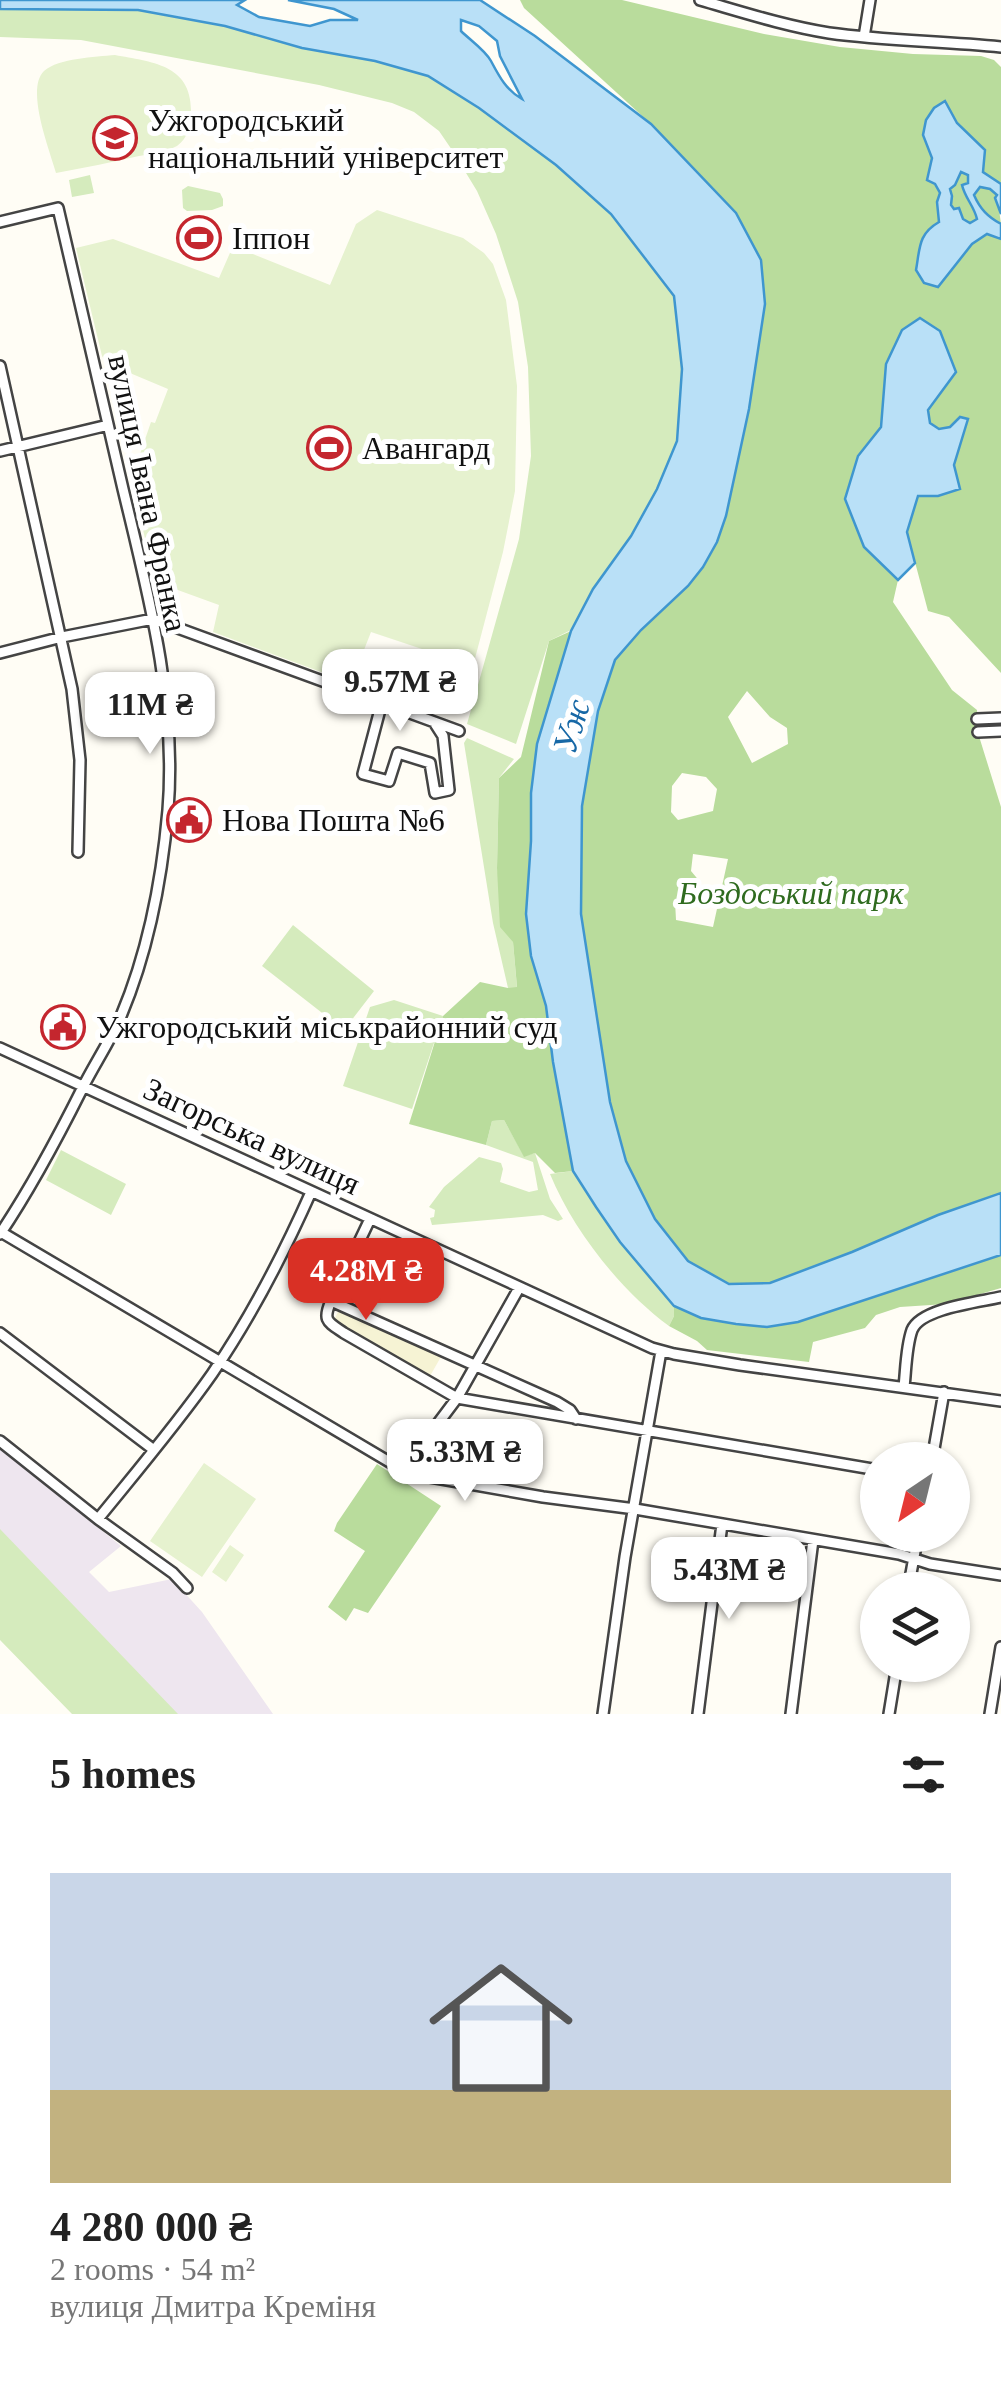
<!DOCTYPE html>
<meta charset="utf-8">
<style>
:root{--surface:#fff;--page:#f2f2f2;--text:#222;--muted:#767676;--accent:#d93025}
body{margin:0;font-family:"Times New Roman",serif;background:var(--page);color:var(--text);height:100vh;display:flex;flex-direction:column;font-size:38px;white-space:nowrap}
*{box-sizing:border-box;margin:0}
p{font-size:32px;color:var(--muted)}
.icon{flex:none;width:55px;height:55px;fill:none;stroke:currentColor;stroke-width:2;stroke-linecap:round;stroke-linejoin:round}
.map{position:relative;height:1714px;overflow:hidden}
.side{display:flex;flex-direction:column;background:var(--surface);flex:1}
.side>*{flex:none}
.needle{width:65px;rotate:215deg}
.controls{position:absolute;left:860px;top:1442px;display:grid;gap:20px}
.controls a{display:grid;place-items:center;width:110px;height:110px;border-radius:50%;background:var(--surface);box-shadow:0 2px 8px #0004;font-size:50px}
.price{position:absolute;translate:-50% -85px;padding:0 22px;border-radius:20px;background:#fff;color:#222;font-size:32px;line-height:65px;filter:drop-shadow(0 2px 5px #0008)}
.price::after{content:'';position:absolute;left:50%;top:60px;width:30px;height:22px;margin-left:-15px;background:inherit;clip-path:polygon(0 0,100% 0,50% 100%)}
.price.selected{background:var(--accent);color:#fff}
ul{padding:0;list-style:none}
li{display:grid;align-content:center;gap:20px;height:530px;padding:0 50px}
li span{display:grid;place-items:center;height:310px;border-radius:0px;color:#555}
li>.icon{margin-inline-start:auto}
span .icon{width:180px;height:180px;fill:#fffc;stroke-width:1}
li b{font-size:42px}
h2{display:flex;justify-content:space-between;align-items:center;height:120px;padding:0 50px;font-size:42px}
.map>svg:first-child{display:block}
.industrial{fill:#eee6ef}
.farmland{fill:#f6f3d4}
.green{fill:#d5ebbd}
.forest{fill:#b9dc9c;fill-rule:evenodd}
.pitch{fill:#e6f2cf}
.water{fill:#b9e0f7;stroke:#3f96cf;stroke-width:2.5;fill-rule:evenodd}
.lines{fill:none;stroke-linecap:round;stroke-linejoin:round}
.minor-casing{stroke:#444;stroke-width:14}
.minor{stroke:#fff;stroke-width:9}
.labels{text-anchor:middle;stroke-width:10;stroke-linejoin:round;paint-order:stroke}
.poi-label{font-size:32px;fill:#111;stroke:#fff;text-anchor:start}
.street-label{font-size:32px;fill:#111;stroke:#fff}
.park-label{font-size:32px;font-style:italic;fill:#2f6b1f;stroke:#fff}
.water-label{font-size:35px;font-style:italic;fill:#1768a6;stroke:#fff}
</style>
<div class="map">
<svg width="1001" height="1714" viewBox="0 0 1001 1714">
<rect width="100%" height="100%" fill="#fffdf5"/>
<path class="industrial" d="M0,1448L121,1546L89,1572L109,1592L172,1579L202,1612L273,1714H157L0,1546Z"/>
<path class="farmland" d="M339,1310L442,1355L430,1376L339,1326L334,1320Z"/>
<path class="green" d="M0,9L138,10L225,26L302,48L375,61L428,76L479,108L556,165L611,214L674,296L682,369L677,441L657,489L631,536L593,589L571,630L549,641L516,744L467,724L519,539L531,456L528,367L518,302L496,234L477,191L452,150L439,131L414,112L392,103L319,85L81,40L0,37Z
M90,175L94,193L72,197L69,180Z
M188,186L220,193L223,199V206L212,210L187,211L183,208L182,190Z
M467,738L514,759L499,778L497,868L513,942L517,988H508L493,923L464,743Z
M293,925L374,991L344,1030L262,966Z
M394,1000L443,1016L412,1109L343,1086L370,1007Z
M504,1120L524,1156L535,1153L550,1199L563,1219L558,1221L543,1215L432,1225L430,1218L434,1217L435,1210L429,1207L444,1187L479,1157L501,1163L503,1169L500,1182L529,1192L538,1190L533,1162L486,1145L492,1121Z
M61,1150L126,1184L111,1215L46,1180Z
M573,1171L620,1242L674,1306V1316L669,1326C620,1290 573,1230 550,1174Z
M0,1529L178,1714H72L0,1640Z"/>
<path class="forest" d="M520,0H622L764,34L840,47L913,54L981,56L994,60L1001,67V184L983,172L985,150L957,123L945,101L923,135L933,158L927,180L935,184L940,193L937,202L939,222C918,234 920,248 916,270L938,287L972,244L986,234L1001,239V673L949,617L928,611L907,532L918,496H938L954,465L968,420L950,428L938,429L930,423L927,410L886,363L881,427L858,456L864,547L898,580L893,602L952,690L977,710L978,733L1001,807V1193L939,1215L852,1252L771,1283L729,1284L688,1261L655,1219L626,1161L610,1102L581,914L582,806L598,711L615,660L641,630L688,586L704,567L717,542L726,516L749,409L765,304L761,260L736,213L651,124L524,8ZM747,691L770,717L787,728L788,744L752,763L728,717ZM682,773L706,777L717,789L713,811L678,820L671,812L672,786ZM693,854L728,859L713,927L676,920L675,901L698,895L701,883L691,871Z
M962,172L968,175V183L962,186C965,199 974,206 977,219L970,223L963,219L951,205L952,196L950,189L955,184Z
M980,187L990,189L997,195L1001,224C988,217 980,208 974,195Z
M571,631L537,744L531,793V956L546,1006L553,1062L573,1171L555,1173L535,1153L524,1157L504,1120L492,1121L486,1145L409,1124L443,1016L480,982L508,988L517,987L513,942L500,927L497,868L499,778L521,757L549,641Z
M1001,1255V1288L946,1304L900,1307L876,1315L865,1328L813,1342L809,1362L707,1350L697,1341L669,1326L674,1316V1306C716,1325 753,1329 798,1322Z
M377,1464L441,1506L368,1613L354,1608L346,1621L328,1607L365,1551L334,1531L337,1523Z"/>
<path class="pitch" d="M115,55C151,62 192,64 191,112C191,125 188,138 177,146C166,152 151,154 139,156C112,162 84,168 56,173C50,151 25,89 44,71C59,58 95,57 115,55Z
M377,210L463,238L484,253L493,264L506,300L517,386L515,491L503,552L473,666L371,632L351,683L213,632L219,605L175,589L166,613L162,611L133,487L143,459L139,457L151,422L155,423L168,389L118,368L120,361L110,357L107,364L102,356L76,248L113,239L219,278L233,246L330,285L356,224Z
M204,1463L256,1499L202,1577L150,1541Z
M230,1545L244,1555L226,1582L212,1572Z"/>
<path class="water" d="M0,0H245L237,5L259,17L310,26L330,20H358L334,9L288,0H480L535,36L651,124L736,213L761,260L765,304L749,409L726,516L717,542L703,567L688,586L641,630L615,660L598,711L582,806L581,914L610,1102L626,1161L655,1219L688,1261L729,1284L770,1283L852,1252L938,1215L1001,1193V1255L798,1322L767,1327L736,1324L701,1318L674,1306L620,1242L596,1207L573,1171L553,1062L546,1006L531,956L526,914L531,841V793L537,744L571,631L593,589L631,536L657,489L677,441L682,369L674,296L611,214L556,165L479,108L428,76L375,61L302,48L225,26L138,10L0,9ZM461,20L479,26L497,41L500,56L522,99C506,90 499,76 491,61C485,50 470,40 461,31Z
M945,101L957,123L985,150L983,172L1001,184V214L995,198L997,195L990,189L980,187L974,195C980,209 988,217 1001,224V239L987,234L972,244L938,287L924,283L916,270C920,248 918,234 939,222L937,202L940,193L935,184L927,180L932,158L923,135L926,120L934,108ZM961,172L968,175V183L962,185C965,198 974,206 977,219L970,223L963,219L959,208L954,209L951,205L952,196L950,189L955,185Z
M920,318L940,331L956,372L928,410L930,423L939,429L950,427L960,417L968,419L954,465L960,489L938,496H918L907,532L915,563L898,580L864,547L845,499L858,456L881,427L886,364L902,330Z"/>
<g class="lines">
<g class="minor-casing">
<path id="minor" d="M700,0C742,12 785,26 829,33C886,41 944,41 1001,47
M864,37L870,0
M0,222L58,208C80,302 101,395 123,489C148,593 177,701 168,810C162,878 148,952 121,1016C110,1041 94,1065 82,1089C57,1139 31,1188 0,1234
M0,366L72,689L80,760L78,852
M0,451L108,425
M0,653L62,637L153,619L459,731
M382,702L363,774L389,781L398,753L430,763L435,793L449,790L443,736L434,722
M977,719L1001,718
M978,732L1001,731
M0,1048L652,1348L674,1354L740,1365L1001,1401
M370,1219L331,1301C322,1321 328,1322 344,1333L457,1398L878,1470
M1,1232L403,1470L430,1477L543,1497L635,1509L899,1554L930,1564L1001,1575
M331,1301L557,1402L570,1410L576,1419
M0,1333L154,1450
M904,1387C906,1369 906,1347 912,1330C921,1308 980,1302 1001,1297
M0,1441L98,1519L173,1573L187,1588
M932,1460L944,1392
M403,1470L457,1398L519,1288
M98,1519C137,1471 177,1424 212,1374C251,1317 283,1255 311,1192
M908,1590L918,1535
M603,1714L625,1557L661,1351
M698,1714L722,1524
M791,1714L813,1540
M889,1714L897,1665
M990,1714L1001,1647"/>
</g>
<use href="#minor" class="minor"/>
</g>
<defs>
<g id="university-ring" transform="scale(2.25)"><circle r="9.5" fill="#fff" stroke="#c4262e" stroke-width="1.5"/><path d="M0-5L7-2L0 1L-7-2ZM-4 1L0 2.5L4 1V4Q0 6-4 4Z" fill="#c4262e"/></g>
<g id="stadium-ring" transform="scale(2.25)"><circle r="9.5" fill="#fff" stroke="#c4262e" stroke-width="1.5"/><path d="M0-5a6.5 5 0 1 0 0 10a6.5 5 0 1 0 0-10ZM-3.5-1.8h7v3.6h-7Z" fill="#c4262e"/></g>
<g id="civic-ring" transform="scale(2.25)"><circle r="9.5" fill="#fff" stroke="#c4262e" stroke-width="1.5"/><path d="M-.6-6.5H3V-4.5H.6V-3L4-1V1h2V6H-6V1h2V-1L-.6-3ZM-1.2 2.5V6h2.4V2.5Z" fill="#c4262e"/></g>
</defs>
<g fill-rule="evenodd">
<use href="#university-ring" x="115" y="138"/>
<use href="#stadium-ring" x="199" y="238"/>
<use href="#stadium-ring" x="329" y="448"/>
<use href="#civic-ring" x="189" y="820"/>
<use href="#civic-ring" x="63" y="1027"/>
</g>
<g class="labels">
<g class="poi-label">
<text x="148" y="131">Ужгородський<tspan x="148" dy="37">національний університет</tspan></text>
<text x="232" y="249">Іппон</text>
<text x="362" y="459">Авангард</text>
<text x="222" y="831">Нова Пошта №6</text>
<text x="96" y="1038">Ужгородський міськрайонний суд</text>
</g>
<g class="street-label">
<text transform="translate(148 493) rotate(78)" y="11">вулиця Івана Франка</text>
<text transform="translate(252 1136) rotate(25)" y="11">Загорська вулиця</text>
</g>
<g class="park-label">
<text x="791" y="904">Боздоський парк</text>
</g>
<g class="water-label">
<text transform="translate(571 726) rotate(-73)" y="12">Уж</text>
</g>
</g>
</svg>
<div class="controls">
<a><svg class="needle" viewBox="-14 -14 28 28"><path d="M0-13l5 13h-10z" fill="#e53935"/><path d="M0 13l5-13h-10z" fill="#767676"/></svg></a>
<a><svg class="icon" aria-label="layers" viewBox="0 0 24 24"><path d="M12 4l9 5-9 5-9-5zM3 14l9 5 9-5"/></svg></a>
</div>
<b class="price" style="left:400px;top:734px">9.57M ₴</b>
<b class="price" style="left:150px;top:757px">11M ₴</b>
<b class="price selected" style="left:366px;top:1323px">4.28M ₴</b>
<b class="price" style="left:465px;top:1504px">5.33M ₴</b>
<b class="price" style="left:729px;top:1622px">5.43M ₴</b>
</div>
<section class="side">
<h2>5 homes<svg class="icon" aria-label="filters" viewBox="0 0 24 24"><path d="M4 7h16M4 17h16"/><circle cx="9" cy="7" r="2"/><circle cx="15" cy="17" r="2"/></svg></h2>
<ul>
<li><span style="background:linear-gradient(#c9d6e8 70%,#c2b280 0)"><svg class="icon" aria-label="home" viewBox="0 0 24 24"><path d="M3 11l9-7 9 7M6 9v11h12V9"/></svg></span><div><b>4 280 000 ₴</b><p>2 rooms · 54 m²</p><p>вулиця Дмитра Креміня</p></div></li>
</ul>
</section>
